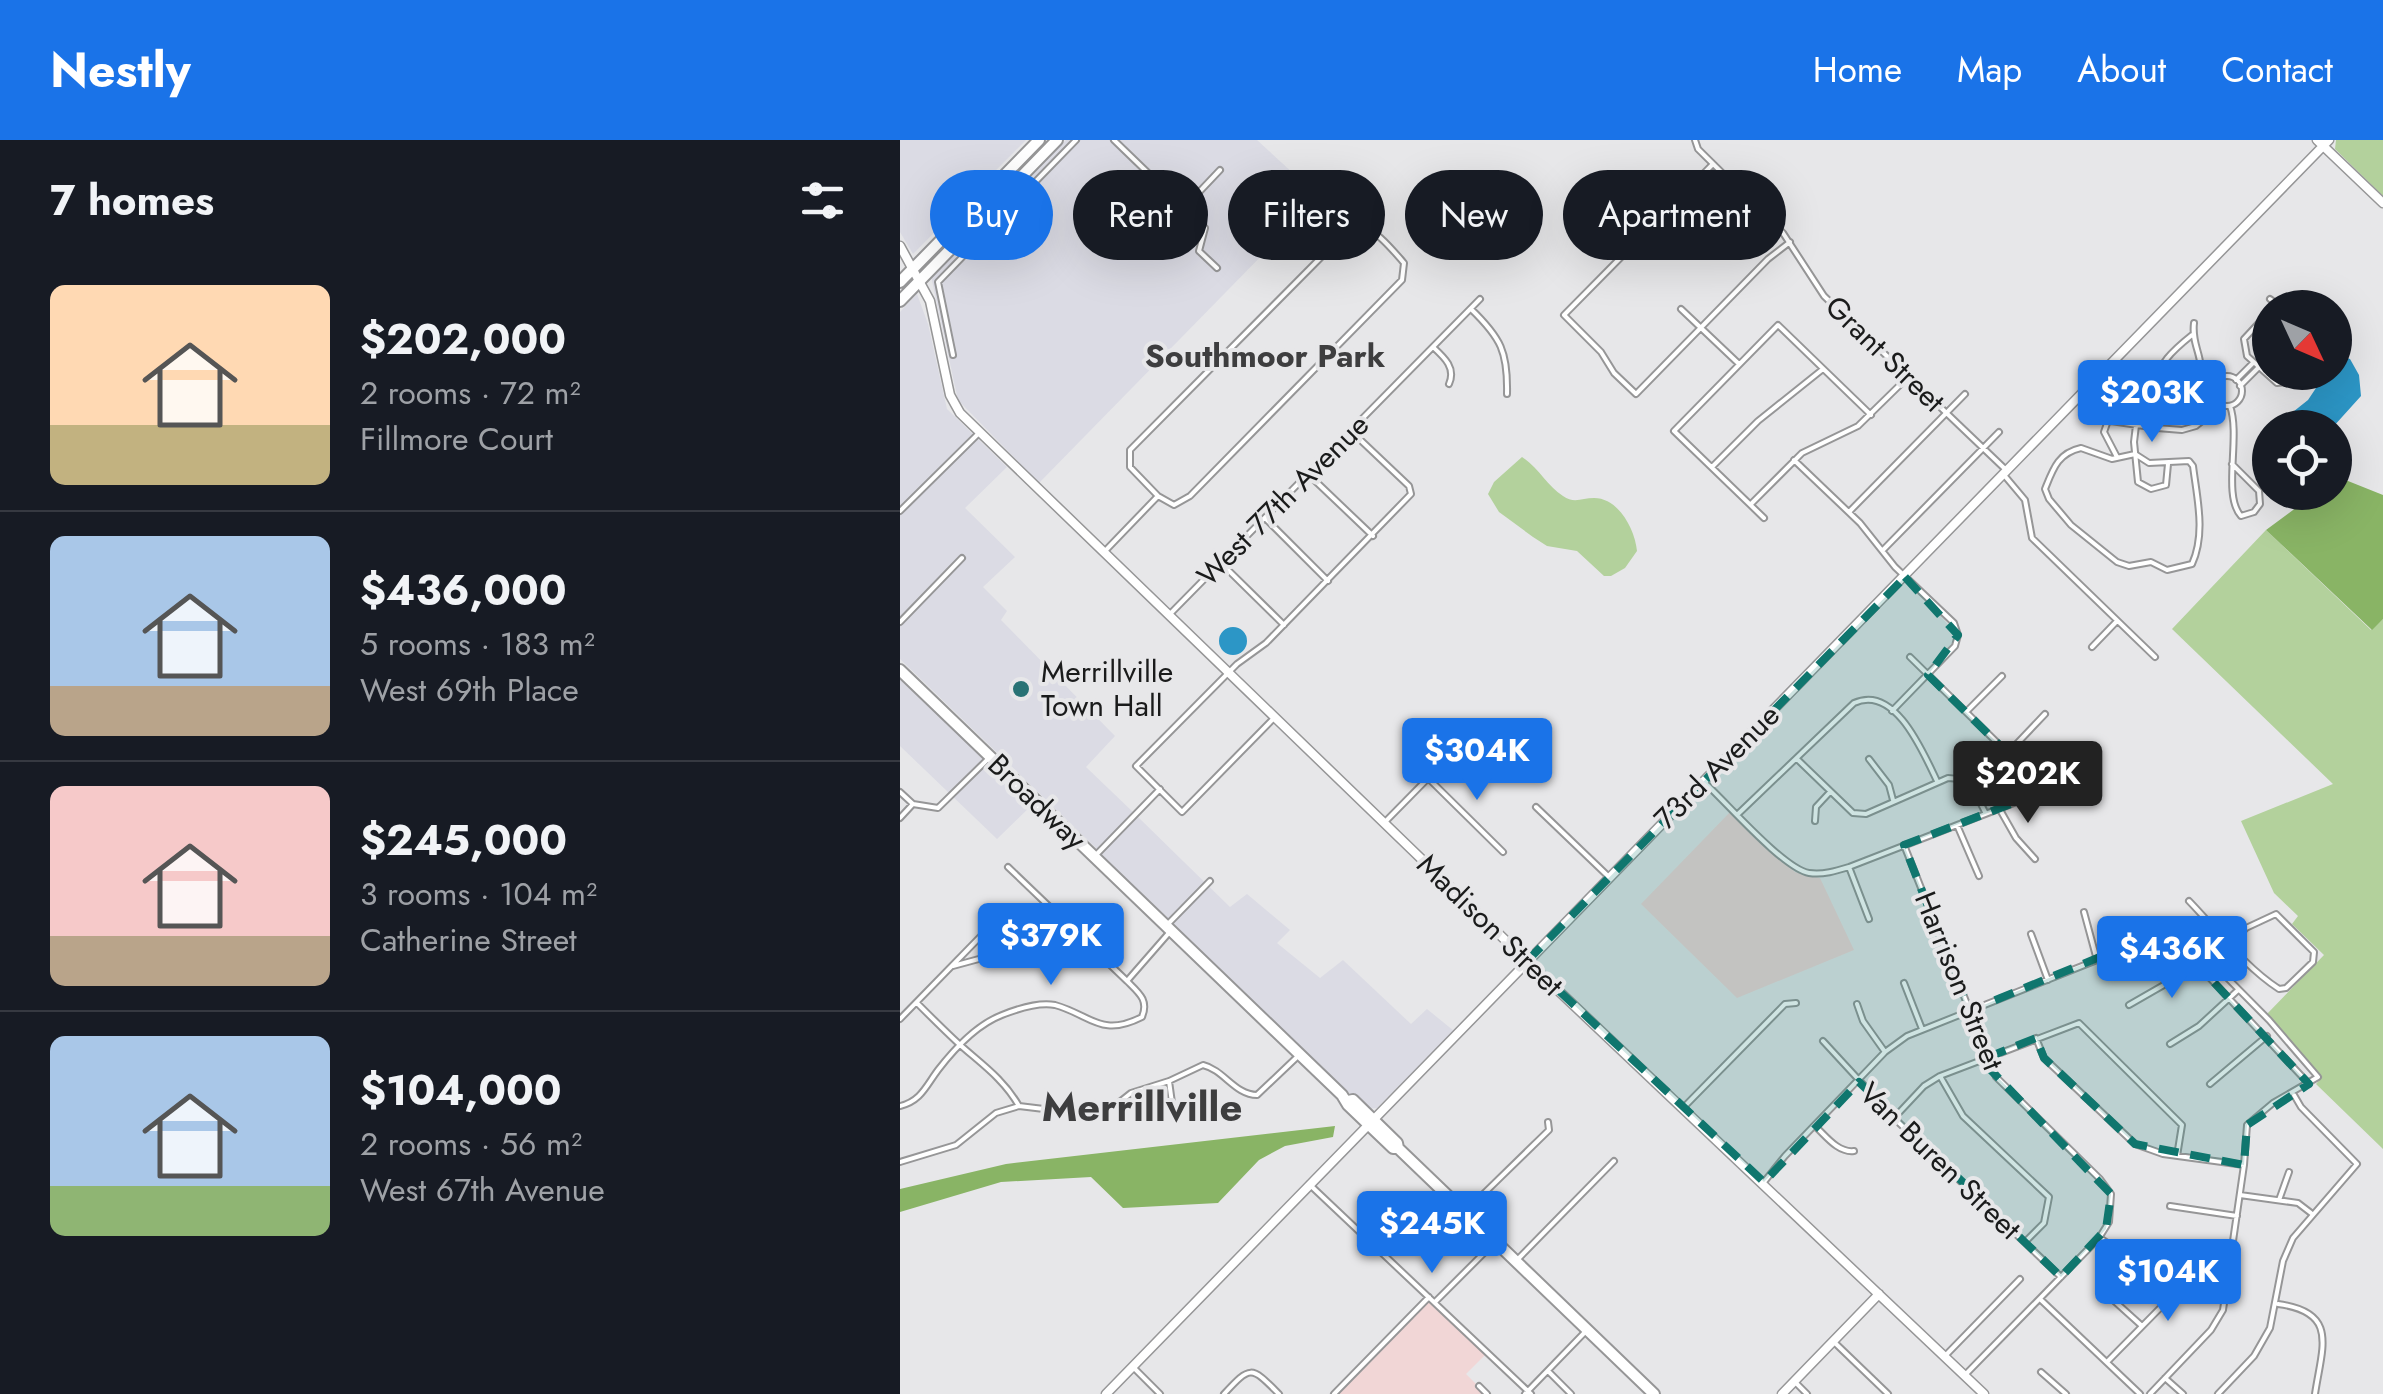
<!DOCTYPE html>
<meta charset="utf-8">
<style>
:root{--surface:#171b24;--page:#242831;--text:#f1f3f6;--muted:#9ea1a6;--line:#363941;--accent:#1a73e8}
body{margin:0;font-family:Jost,sans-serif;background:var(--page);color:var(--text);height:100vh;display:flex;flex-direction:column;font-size:38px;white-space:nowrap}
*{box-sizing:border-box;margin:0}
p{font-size:32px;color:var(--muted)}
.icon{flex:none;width:55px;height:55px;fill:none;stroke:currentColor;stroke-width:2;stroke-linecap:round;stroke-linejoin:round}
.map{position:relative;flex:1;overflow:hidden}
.sheet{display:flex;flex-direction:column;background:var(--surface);width:900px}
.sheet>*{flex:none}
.top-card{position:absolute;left:30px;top:30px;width:950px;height:90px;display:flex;gap:20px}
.needle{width:65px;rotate:134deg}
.buttons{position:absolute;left:1352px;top:150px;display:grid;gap:20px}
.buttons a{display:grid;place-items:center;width:100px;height:100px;border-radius:50%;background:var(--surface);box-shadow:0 10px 40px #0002;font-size:50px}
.price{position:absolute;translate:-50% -85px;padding:0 22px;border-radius:10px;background:var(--accent);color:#fff;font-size:32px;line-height:65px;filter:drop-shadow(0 2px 5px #0008)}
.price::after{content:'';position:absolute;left:50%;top:60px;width:30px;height:22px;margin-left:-15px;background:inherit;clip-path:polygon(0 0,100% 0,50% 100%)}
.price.active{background:#222;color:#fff}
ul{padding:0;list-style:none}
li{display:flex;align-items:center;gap:30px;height:250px;padding:0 50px}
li+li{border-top:2px solid var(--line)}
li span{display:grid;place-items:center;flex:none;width:280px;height:200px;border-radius:15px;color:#555}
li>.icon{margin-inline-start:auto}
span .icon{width:120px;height:120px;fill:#fffc;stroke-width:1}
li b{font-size:42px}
h2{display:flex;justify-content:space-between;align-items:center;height:120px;padding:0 50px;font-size:42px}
.pill{padding:0 35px;border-radius:45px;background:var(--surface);box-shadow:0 10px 40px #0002;font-size:35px;line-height:90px}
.pill.active{background:var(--accent);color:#fff}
header{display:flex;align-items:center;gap:60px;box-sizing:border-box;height:140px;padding:0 50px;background:var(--accent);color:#fff}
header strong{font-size:48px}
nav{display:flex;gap:55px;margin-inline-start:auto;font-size:35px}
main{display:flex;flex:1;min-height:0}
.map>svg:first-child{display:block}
.built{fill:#dbdbe4}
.education{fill:#f1d6d6}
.green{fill:#b3d19c}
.forest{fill:#89b465}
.water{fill:#2c96c6}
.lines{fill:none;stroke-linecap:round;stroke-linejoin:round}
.street-casing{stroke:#969697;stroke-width:8}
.secondary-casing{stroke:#969697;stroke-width:11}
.primary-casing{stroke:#969697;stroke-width:14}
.street{stroke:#fff;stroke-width:4}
.secondary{stroke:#fff;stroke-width:8}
.primary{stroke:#fff;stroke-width:10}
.marked{fill:#0f766e;fill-opacity:0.2;stroke:#0f766e;stroke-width:8;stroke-dasharray:20 12;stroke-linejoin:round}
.poi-dot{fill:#297375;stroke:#e7e7e9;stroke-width:4}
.labels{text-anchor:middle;stroke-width:8;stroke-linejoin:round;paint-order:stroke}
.street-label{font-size:30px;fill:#1a1b1b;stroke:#e7e7e9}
.poi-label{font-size:30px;fill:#1a1b1b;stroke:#e7e7e9;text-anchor:start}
.neighbourhood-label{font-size:32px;font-weight:bold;fill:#3e3e3f;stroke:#e7e7e9}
.district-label{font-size:40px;font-weight:bold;fill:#3e3e3f;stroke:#e7e7e9}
</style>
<header>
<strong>Nestly</strong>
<nav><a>Home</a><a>Map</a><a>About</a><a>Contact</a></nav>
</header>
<main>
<section class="sheet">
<h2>7 homes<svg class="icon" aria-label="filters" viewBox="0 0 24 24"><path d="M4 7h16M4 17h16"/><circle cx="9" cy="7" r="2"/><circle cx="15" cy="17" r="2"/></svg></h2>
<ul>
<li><span style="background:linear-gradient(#ffd9b3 70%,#c2b280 0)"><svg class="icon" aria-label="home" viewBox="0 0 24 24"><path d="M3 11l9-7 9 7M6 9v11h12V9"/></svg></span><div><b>$202,000</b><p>2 rooms · 72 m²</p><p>Fillmore Court</p></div></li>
<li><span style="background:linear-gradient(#a9c7e8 75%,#b9a48a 0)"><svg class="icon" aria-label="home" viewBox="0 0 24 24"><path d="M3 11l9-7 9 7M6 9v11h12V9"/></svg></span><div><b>$436,000</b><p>5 rooms · 183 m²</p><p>West 69th Place</p></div></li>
<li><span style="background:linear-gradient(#f6c9c9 75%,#b9a48a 0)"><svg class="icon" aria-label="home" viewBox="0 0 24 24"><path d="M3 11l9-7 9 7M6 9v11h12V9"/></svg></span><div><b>$245,000</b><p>3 rooms · 104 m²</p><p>Catherine Street</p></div></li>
<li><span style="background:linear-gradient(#a9c7e8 75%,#8fb573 0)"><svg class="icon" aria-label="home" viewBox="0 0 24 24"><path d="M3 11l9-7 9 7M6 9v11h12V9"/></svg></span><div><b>$104,000</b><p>2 rooms · 56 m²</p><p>West 67th Avenue</p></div></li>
</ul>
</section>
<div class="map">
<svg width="1483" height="1254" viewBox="0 0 1483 1254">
<rect width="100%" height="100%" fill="#e7e7e9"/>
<path class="built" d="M0,0H126L13,114L0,92Z
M166,0H357L419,57L139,343L58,260L31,136Z
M17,154L28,184L47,269L107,327L65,368L115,417L83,447L107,471L101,480L215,596L186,627L234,673L198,710L0,519V172Z
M0,539L132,665L97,699L0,606Z
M237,676L330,767L347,754L390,790L377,803L420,838L443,820L511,884L527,869L554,891L477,968L466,969L201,714Z"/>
<path class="education" d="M833,669L895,732L920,738L954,810L837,858L741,764Z
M529,1159L586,1214L566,1234L586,1254H437Z"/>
<path class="green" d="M1436,0H1483V56L1435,9Z
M622,317C639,328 647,346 663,356C674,364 682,358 694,358C719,358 735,390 737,411L725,428L711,436H704L677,411L647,406L633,397L599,372L588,354L594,342Z
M1366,390L1471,490L1483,479V1009L1416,944L1422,937L1366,875L1424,815L1392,784L1398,776L1374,753L1341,681L1433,644L1272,489Z"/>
<path class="forest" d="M1438,337L1483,355V479L1472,490L1366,390L1416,353L1435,352Z
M435,986L433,997L385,1006L359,1020L318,1063L223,1068L191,1037L101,1042L0,1072V1049L106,1024Z"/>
<path class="water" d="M1438,215L1450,219L1459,235L1461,256L1433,287H1374L1408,260L1426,233L1435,232Z
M319 501a14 14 0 1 1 28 0a14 14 0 1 1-28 0Z"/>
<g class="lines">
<g class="street-casing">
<path id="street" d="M214,0L305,88L299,111L317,128
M795,0L798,9L883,93L924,156L1104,328
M813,24L664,175L701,212L714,233L736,254L868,119L890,102
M284,68L320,30
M455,83C475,88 491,108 504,123L502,140L290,356L274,365L258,356L230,327V310Z
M1370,159L1382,168
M571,169C601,198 608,212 607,254
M781,169L839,224
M1370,171L1344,199L1347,216L1377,243L1388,242L1398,232
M1294,183C1291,208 1306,216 1299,246
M1292,195C1277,207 1252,227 1258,249C1276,255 1293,244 1312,250
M533,207C545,218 556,228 549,244
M53,215L38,142L176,0
M1312 251a15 15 0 1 1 30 0a15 15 0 1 1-30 0Z
M1336,240L1353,223
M1340,246L1358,228
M1188,250L1212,272L1228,277L1282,280L1299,274L1315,261
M1183,256L1211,281L1257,288L1282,290L1296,286L1322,265
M1330,266C1341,297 1322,355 1341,376L1354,372L1360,364L1359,351L1332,324
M1211,272L1204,292L1217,317
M1237,277L1234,302L1238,342L1251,349L1266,345L1268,324
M1181,308L1212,319L1235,314L1249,323L1289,321L1293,326C1297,358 1306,393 1292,424L1267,430L1251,422L1229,426L1217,422L1171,385L1149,359L1145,349C1153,329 1158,313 1181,308Z
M894,320L960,383L995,427L1054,483L1058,495L1055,506L992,571
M812,327L858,281L923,229
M408,334L473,396
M1104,335L1125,360L1132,398L1255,517
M851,364L902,313L958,286L1008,237
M0,371L79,293
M949,372L1065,254
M365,378L428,441
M864,378L774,291L878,185L971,275
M206,410L258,356
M983,410L1099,292
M321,423L384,485
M270,474L580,159
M0,482L62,418
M1192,507L1217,481
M1066,572L1102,536
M374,578L282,672L236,626L337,524L366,503L511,354L509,346L451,291
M1108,613L1145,574
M897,619L953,673L966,674L1048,638C1070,638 1076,654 1085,672
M969,619L989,645L993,660
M528,638L603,712
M805,643C827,663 884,729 909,733C923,735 936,731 949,727L1137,654L1125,630L1010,517
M0,652L13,664
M636,667L709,737
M1099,668L1116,698L1135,719
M838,674L954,563C995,544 1023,612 1037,641
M0,678L13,664L38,668L90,617
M915,681L916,667L930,652
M484,683L543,623
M1057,685L1079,736
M1004,705L1096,937L1200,1039L1211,1054L1209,1082L1199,1098L1065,1235
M194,717L260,649
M108,727L227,841
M949,727L969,779
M1289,761C1317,790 1345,827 1379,849L1386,848L1413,822L1414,812L1376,774L1346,788L1309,823
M1184,772L1197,820
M266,786L310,741
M1261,790H1265L1409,944
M1131,794L1148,840
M53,826L127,806L160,778
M1004,843L1022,889
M17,863C31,877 44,890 58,903C80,923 103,938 119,966
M957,864L963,881L985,912
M1229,865L1276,838L1291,824
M0,879L82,795L95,794L113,811
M1136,898L1144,918L1235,1004L1263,1014L1344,1025
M923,901L994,978L1161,1137
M1270,904L1299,886L1337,851
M1040,936L1063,976L1149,1057L1144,1083L1125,1102
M269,941L273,970
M1310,944L1367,896
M0,966C21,961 26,946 38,930C55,908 76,885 102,875C117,869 139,862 155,865C191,875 201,898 242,877C249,860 239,853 227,841L268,794
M784,967L885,864L896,863
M994,978L1024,946L1040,936L1179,883L1282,985L1277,1016
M915,986C926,996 938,1013 954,1011
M0,1022L56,1005L96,973L119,966L202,976L231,953L269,941L303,925C324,930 335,955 357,955L396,918
M864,1042L885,1016L985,912L1007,896L1197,820L1272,782L1369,880L1418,937L1373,963L1347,985L1344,1025L1323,1170L1311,1190L1250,1254
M409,1044L631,1254
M1340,1055L1398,1063L1411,1073
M1379,1060L1389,1032
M1270,1066L1337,1076
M568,1069L649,990L648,982
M1200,1098L1218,1110L1330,1126
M619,1118L714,1021
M1211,1158L1242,1186
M1140,1159L1240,1254
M535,1162L595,1102
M1378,1164C1439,1172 1422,1207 1415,1254
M934,1202L988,1254
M1045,1216L1120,1139
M1208,1221L1266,1162L1271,1149L1274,1121
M233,1227L260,1254
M648,1231L671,1254
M1141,1232L1166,1254
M1265,1238L1283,1254
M896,1243L907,1254
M579,1246L587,1254
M324,1254C351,1225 351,1226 379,1254
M434,1254L529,1157
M625,1254L687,1190
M1318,1254L1354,1216L1370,1188L1383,1121L1393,1098L1457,1024L1401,967L1394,955"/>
</g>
<g class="secondary-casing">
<path id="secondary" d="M1417,0L1483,63
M0,106L30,161L50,255L60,273L627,821L1084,1254
M206,1254L1429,0
M882,1254L979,1154"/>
</g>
<g class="primary-casing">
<path id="primary" d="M0,142L139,0
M0,161L157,0
M0,530L442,955L448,965L493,1008H498L754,1254
M448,961L453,960L497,1003L498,1008"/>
</g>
<use href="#street" class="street"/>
<use href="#secondary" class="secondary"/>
<use href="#primary" class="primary"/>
</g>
<path class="marked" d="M1005,437L1058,495L1028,535L1125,630L1137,654L1004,705L1069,871L1265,790L1409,944L1347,985L1344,1025L1235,1004L1144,918L1136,898L1081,920L1211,1054L1206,1089L1161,1137L959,942L864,1042L627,821Z"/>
<circle class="poi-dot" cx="121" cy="549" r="10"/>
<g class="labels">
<g class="street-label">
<text transform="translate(985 214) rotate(44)" y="10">Grant Street</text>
<text transform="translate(383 360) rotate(-45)" y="10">West 77th Avenue</text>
<text transform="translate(817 627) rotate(-45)" y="10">73rd Avenue</text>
<text transform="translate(137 662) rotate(44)" y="10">Broadway</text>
<text transform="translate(590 785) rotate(44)" y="10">Madison Street</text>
<text transform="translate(1059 841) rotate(68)" y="10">Harrison Street</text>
<text transform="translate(1040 1021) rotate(44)" y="10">Van Buren Street</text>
</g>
<g class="poi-label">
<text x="141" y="542">Merrillville<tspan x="141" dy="34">Town Hall</tspan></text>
</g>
<g class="neighbourhood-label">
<text x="365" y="227">Southmoor Park</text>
</g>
<g class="district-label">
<text x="242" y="981">Merrillville</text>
</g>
</g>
</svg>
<div class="buttons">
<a><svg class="needle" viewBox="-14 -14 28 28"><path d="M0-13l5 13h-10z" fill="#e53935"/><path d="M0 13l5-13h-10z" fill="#9ea1a6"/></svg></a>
<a><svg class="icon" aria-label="locate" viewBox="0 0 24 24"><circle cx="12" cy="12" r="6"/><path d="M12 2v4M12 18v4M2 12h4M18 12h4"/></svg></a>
</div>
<b class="price" style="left:1252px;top:305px">$203K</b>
<b class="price" style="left:577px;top:663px">$304K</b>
<b class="price active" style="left:1128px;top:686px">$202K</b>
<b class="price" style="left:151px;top:848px">$379K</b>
<b class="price" style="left:1272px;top:861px">$436K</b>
<b class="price" style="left:532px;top:1136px">$245K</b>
<b class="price" style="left:1268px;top:1184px">$104K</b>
<div class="top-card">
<a class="pill active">Buy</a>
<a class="pill">Rent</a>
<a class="pill">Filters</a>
<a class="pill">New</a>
<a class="pill">Apartment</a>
</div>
</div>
</main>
